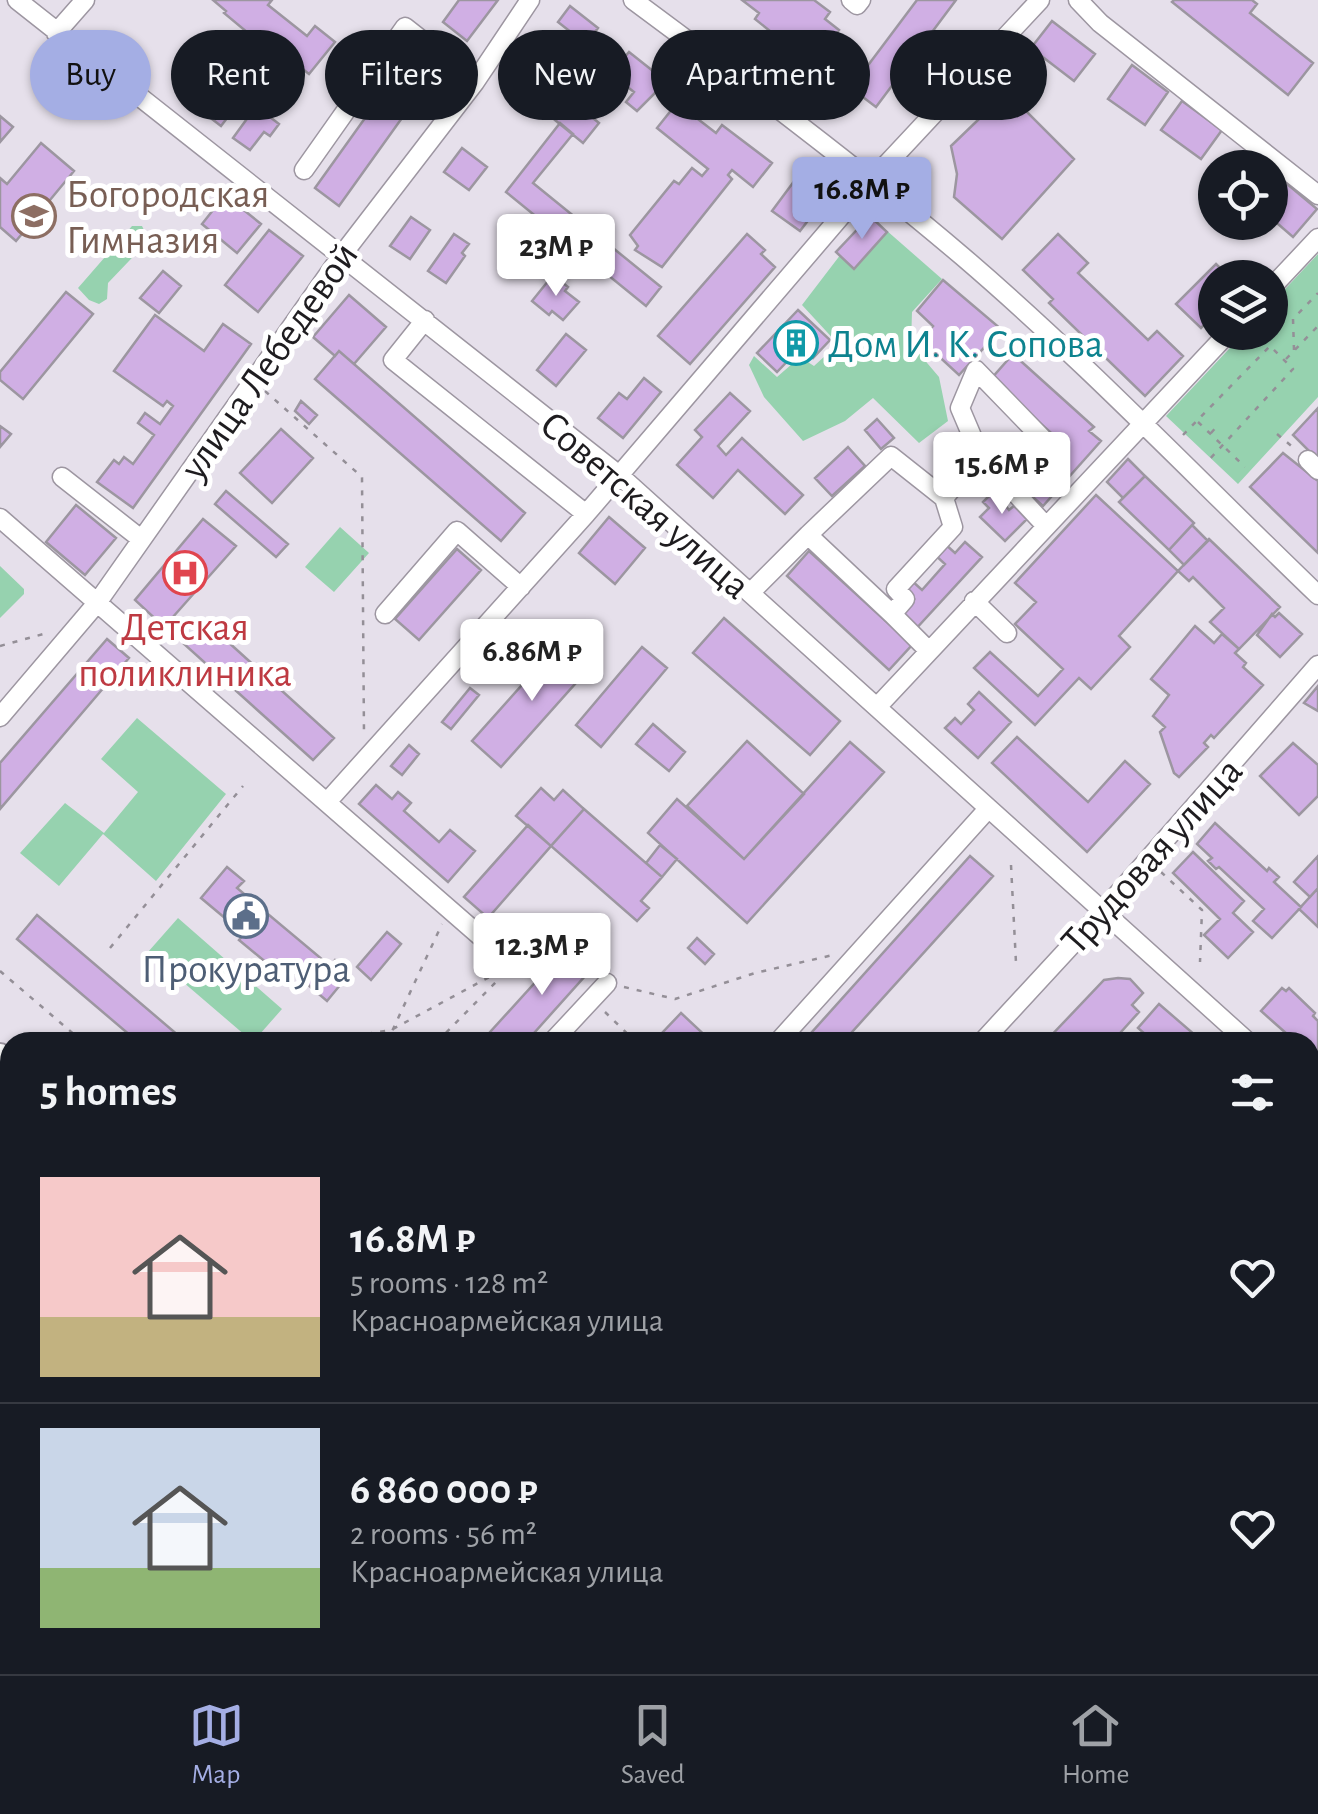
<!DOCTYPE html>
<meta charset="utf-8">
<style>
:root{--surface:#171b24;--page:#20242c;--text:#f1f3f6;--muted:#9ea1a6;--line:#363941;--accent:#a4aee4}
body{margin:0;font-family:"Alegreya Sans",sans-serif;background:var(--page);color:var(--text);height:100vh;display:flex;flex-direction:column;font-size:38px;white-space:nowrap}
*{box-sizing:border-box;margin:0}
p{font-size:32px;color:var(--muted)}
.icon{flex:none;width:55px;height:55px;fill:none;stroke:currentColor;stroke-width:2;stroke-linecap:round;stroke-linejoin:round}
.map{position:relative;flex:1;overflow:hidden}
.details{position:absolute;left:0px;top:1032px;width:1320px;height:642px;display:flex;flex-direction:column;background:var(--surface);border-radius:30px 30px 0 0;box-shadow:0 2px 8px #0004}
.details>*{flex:none}
.hud{position:absolute;left:30px;top:30px;width:1260px;height:90px;display:flex;gap:20px}
.buttons{position:absolute;left:1198px;top:150px;display:grid;gap:20px}
.buttons a{display:grid;place-items:center;width:90px;height:90px;border-radius:50%;background:var(--surface);box-shadow:0 2px 8px #0004;font-size:50px}
.price{position:absolute;translate:-50% -85px;padding:0 22px;border-radius:10px;background:#fff;color:#222;font-size:32px;line-height:65px;filter:drop-shadow(0 2px 5px #0008)}
.price::after{content:'';position:absolute;left:50%;top:60px;width:30px;height:22px;margin-left:-15px;background:inherit;clip-path:polygon(0 0,100% 0,50% 100%)}
.price.on{background:var(--accent);color:#111}
ul{padding:0;list-style:none}
li{display:flex;align-items:center;gap:30px;height:250px;padding:0 40px}
li+li{border-top:2px solid var(--line)}
li span{display:grid;place-items:center;flex:none;width:280px;height:200px;border-radius:0px;color:#555}
li>.icon{margin-inline-start:auto}
span .icon{width:120px;height:120px;fill:#fffc;stroke-width:1}
li b{font-size:42px}
h2{display:flex;justify-content:space-between;align-items:center;height:120px;padding:0 40px;font-size:42px}
.pill{padding:0 35px;border-radius:45px;background:var(--surface);box-shadow:0 2px 8px #0004;font-size:35px;line-height:90px}
.pill.on{background:var(--accent);color:#111}
.tab-bar{display:flex;justify-content:space-around;align-items:center;height:140px;border-top:2px solid var(--line);background:var(--surface);font-size:28px;color:var(--muted)}
.tab-bar a{display:grid;justify-items:center;gap:5px}
.tab-bar .on{color:var(--accent)}
.map>svg:first-child{display:block}
.green{fill:#96d2af}
.building{fill:#d0afe4;stroke:#9c96a0;stroke-width:2.5}
.lines{fill:none;stroke-linecap:round;stroke-linejoin:round}
.minor-casing{stroke:#9d96a1;stroke-width:21}
.major-casing{stroke:#9d96a1;stroke-width:26}
.path{stroke:#948f97;stroke-width:2.5;stroke-dasharray:5 8;stroke-linecap:butt}
.minor{stroke:#fff;stroke-width:18}
.major{stroke:#fff;stroke-width:22}
.rail{stroke:#4c494e;stroke-width:5;stroke-dasharray:12 12;stroke-linecap:butt}
.labels{text-anchor:middle;stroke-width:10;stroke-linejoin:round;paint-order:stroke}
.education-label{font-size:40px;fill:#785e54;stroke:#fff;text-anchor:start}
.culture-label{font-size:40px;fill:#0d838f;stroke:#fff;text-anchor:start}
.street-label{font-size:40px;fill:#1e1c1f;stroke:#fff}
.health-label{font-size:40px;fill:#be3a42;stroke:#fff}
.service-label{font-size:40px;fill:#4e5e75;stroke:#fff}
</style>
<div class="map">
<svg width="1318" height="1674" viewBox="0 0 1318 1674">
<rect width="100%" height="100%" fill="#e6e0eb"/>
<path class="green" d="M870,216L942,279L912,312L911,344L939,377L948,421L919,443L873,398L845,421L803,441L764,397L749,365L754,356L777,377L800,357L814,366L838,344L802,305Z
M132,226H142L149,240L108,283L107,299L99,304L89,300L78,288Z
M1318,254V397L1238,484L1166,416L1244,333L1270,332V305Z
M340,527L369,553L334,592L305,567Z
M0,566L24,589V594L0,618Z
M137,718L226,794L156,881L103,834L59,886L20,853L65,803L104,833L138,792L101,759Z
M178,918L282,1009L253,1042L148,952Z
M1317,1132L1318,1389L1310,1398V1140Z"/>
<path class="building" d="M213,0H272L268,5L307,36L315,26L335,42L309,74L295,63L293,65L279,54L277,57L224,13L226,11Z
M459,0H498L467,41L443,22Z
M742,0H814L830,12L825,19L839,30L816,58L806,50L801,56L755,19L759,13Z
M917,0H956L876,107L851,88Z
M1174,0H1252L1257,4L1250,13L1313,63L1288,95L1172,2Z
M570,6L598,28L586,44L558,22Z
M1052,21L1095,54L1074,81L1031,48Z
M629,52L663,79L657,86L660,88L637,111L626,102L634,92L621,82L595,109L581,97L616,54L623,59Z
M1132,65L1168,92L1145,125L1108,99Z
M398,72L422,90L339,206L315,188Z
M196,75L215,90L197,106L182,94Z
M282,78L298,91L286,108L269,95Z
M227,91L240,101L221,126L208,116Z
M1007,92L1074,159L1002,239L954,197L957,174L951,146Z
M571,100L599,123L583,143L555,120Z
M1182,101L1222,130L1201,159L1161,130Z
M677,103L716,133L722,125L772,163L753,187L732,170L728,175L732,179L662,267L635,250L638,246L630,235L674,181L679,184L692,168L702,176L708,169L657,128Z
M253,104L279,124L270,136L264,132L250,150L233,138L249,116L246,114Z
M0,116L13,127L0,142Z
M560,123L573,134L533,183L661,287L646,306L506,192Z
M41,143L74,171L16,241L0,227V178L7,184Z
M462,148L487,167L469,190L444,172Z
M1274,173L1317,209L1293,237L1270,217V178Z
M795,180L823,201L800,231L772,211Z
M225,195L261,224L237,253L202,224Z
M870,216L887,232L854,269L836,252Z
M411,217L430,230L410,259L390,246Z
M269,230L303,256L258,312L225,285Z
M454,234L469,244L462,253L465,256L446,283L428,271Z
M747,234L765,250L761,254L775,267L690,364L658,336Z
M1058,234L1088,263L1078,273L1148,340L1157,331L1183,356L1145,396L1049,303L1053,299L1023,270Z
M1216,264L1230,278H1215V314L1201,328L1176,304Z
M163,271L181,286L159,313L140,298Z
M553,275L568,287L565,291L579,302L563,320L552,311L549,315L532,301Z
M943,280L1001,329L959,375L921,340L933,326L917,311Z
M66,292L93,314L23,399L0,380V372Z
M349,295L386,327L354,364L339,351L335,356L313,337Z
M798,310L830,340L813,358L801,347L777,372L757,353Z
M155,315L204,351L223,324L251,344L133,508L97,482L114,460L119,464L124,457L133,464L154,435L138,423L145,413L160,424L173,406L167,401L163,406L114,371Z
M566,334L586,350L556,386L537,370Z
M339,351L525,513L501,541L315,379Z
M1013,354L1094,427L1089,431L1101,441L1043,506L1018,484L1058,439L991,379Z
M644,378L661,392L623,438L598,418L619,393L627,399Z
M730,393L750,411L718,446L726,455L742,438L803,495L785,514L738,470L713,498L677,465L702,437L695,430Z
M301,401L317,415L309,424L295,411Z
M1318,408V456L1316,458L1293,435Z
M877,419L894,438L881,449L865,430Z
M0,426L11,434L0,447Z
M281,429L313,458L272,503L240,473Z
M963,439L972,448L965,457L955,448Z
M848,447L865,466L832,496L815,478Z
M1283,453L1318,481V553L1250,487Z
M1128,459L1145,476L1123,498L1107,482Z
M1145,476L1194,523L1169,550L1119,502Z
M226,491L288,544L276,557L215,504Z
M994,491L1009,510L1014,506L1027,519L1005,541L980,517L989,508L983,502Z
M1096,495L1178,571L1119,636L1130,647L1091,689L1079,678L1035,725L974,668L990,652L1038,696L1063,669L1015,624L1036,602L1015,583Z
M76,505L116,538L85,575L46,542Z
M609,517L645,548L615,584L579,553Z
M203,519L236,546L164,627L135,600Z
M1192,525L1208,541L1184,565L1169,550Z
M1209,539L1280,607L1239,649L1210,622L1224,608L1193,577L1189,581L1178,571Z
M965,542L982,557L913,632L897,617L914,599L901,588L910,579L922,590L945,564L934,554L944,543L955,553Z
M457,549L481,570L419,640L395,619Z
M809,551L912,645L889,670L787,576Z
M1279,613L1302,634L1280,657L1257,635L1272,614L1275,617Z
M724,618L840,721L810,755L693,653Z
M205,621L334,738L313,760L184,644Z
M1195,626L1214,643L1222,634L1239,649L1235,653L1246,663L1243,667L1263,685L1214,738L1211,735L1204,743L1208,747L1179,777L1174,773L1160,732L1165,727L1153,716L1169,695L1151,679Z
M506,629L520,641L512,651L507,647L494,662L485,654Z
M107,639L129,658L0,809V763Z
M562,640L591,666L501,767L472,741Z
M642,647L667,668L601,747L576,725Z
M1318,686V711L1304,703Z
M470,688L479,695L451,729L442,722Z
M979,692L1011,722L978,758L945,728L955,718L961,724L974,710L968,704Z
M653,724L685,752L669,771L636,744Z
M1017,737L1088,802L1125,761L1150,784L1087,852L992,763Z
M747,741L804,794L744,859L687,806Z
M850,742L884,772L747,923L648,833L677,799L744,859Z
M1293,743L1318,765V796L1299,815L1260,776Z
M409,745L419,754L402,775L391,766Z
M376,785L392,799L398,792L411,803L404,811L439,842L450,830L475,851L448,882L359,804Z
M541,788L554,800L563,790L584,809L551,846L516,816Z
M584,809L662,877L641,901L649,908L637,921L551,846Z
M1215,823L1267,871L1269,868L1279,877L1274,882L1301,907L1272,938L1253,921L1264,909L1219,867L1216,869L1208,861L1212,858L1197,844Z
M528,825L551,846L488,918L464,897Z
M660,845L677,859L662,877L646,863Z
M1193,852L1244,901L1233,913L1253,932L1228,958L1204,935L1220,919L1173,873Z
M970,856L993,876L843,1042H803Z
M1318,856V888L1310,897L1294,882Z
M227,867L244,881L237,888L330,966L335,960L350,973L327,1001L280,961L274,969L239,940L244,934L201,898Z
M1318,888V927L1299,909Z
M37,915L186,1042H138L17,939Z
M387,932L401,944L371,980L357,967Z
M697,938L714,954L705,964L688,948Z
M570,944L594,966L526,1042H481Z
M1118,978L1130,979L1143,993L1132,1005L1139,1012L1112,1042H1045L1104,980Z
M1282,988L1286,991L1289,988L1315,1013L1313,1016L1318,1021V1058L1310,1055V1042H1296L1261,1011Z
M1159,1004L1203,1042H1154L1138,1028Z
M681,1013L712,1042H674L663,1032Z
M1310,1468L1318,1475V1544L1310,1538Z
M10,1551V1575L0,1587V1563Z
M1313,1579L1318,1583V1631L1310,1625V1583Z
M8,1644L10,1665H28L21,1674H0V1654Z
M1310,1648L1318,1656V1671L1315,1674L1306,1665H1310Z
M458,1665H478L481,1668L475,1674H465Z
M907,1665H922L931,1674H898Z
M1110,1665H1150L1161,1674H1103Z
M1192,1665H1256L1248,1674H1202Z"/>
<g class="lines">
<g class="minor-casing">
<path id="minor" d="M17,0L619,475L1248,1042
M633,0C745,83 856,166 962,256C1086,362 1200,482 1318,595
M851,0L857,5L861,0
M1078,0L1100,23L1318,195
M56,33L85,0
M304,170L405,27L475,82
M1270,289L1318,238
M425,320L393,360L586,514
M980,455L960,408L976,370L1042,438L1006,482
M1308,460L1318,470
M62,477L141,539
M0,518L480,936
M808,535L891,456L944,498
M750,593L808,535L892,614
M974,601L1007,633
M385,614L457,531L521,587
M929,651L892,614L905,599L896,589L953,527L944,498L980,455L1045,525
M877,707L1229,332
M0,717L97,603L342,255L475,82L530,0
M327,802L586,514L871,181L1040,0
M552,1042L607,983
M778,1042L987,810
M982,1042L1103,911L1318,665
M1310,1107L1318,1099
M1310,1409L1318,1400
M1310,1425L1318,1431
M0,1474L10,1482
M0,1622L10,1611
M223,1665L234,1674
M1138,1665L1148,1674
M785,1674L794,1665
M871,1674L880,1665
M1079,1674L1087,1665"/>
</g>
<g class="major-casing">
<path id="major" d="M0,1055L10,1063
M712,1665L722,1674"/>
</g>
<path class="path" d="M1294,350L1293,319L1318,293
M1286,359L1318,326
M265,391L362,477L364,735
M1198,422L1245,467
M1211,433L1219,424
M1277,434L1295,449
M1183,435L1270,346L1293,369L1208,461
M0,646L47,633
M1011,865L1016,963
M1161,872L1202,910L1200,962
M497,936L544,933
M110,948L243,786
M494,949L511,964
M0,971L83,1042
M624,987L675,999L755,973L833,955
M605,1012L636,1042
M316,1042L391,1030L506,968
M387,1042L442,924
M437,1042L544,933L585,939L600,969
M0,1094L10,1102
M1310,1140L1317,1132
M414,1665L424,1674
M449,1665L460,1674
M652,1665L662,1674
M543,1674L551,1665"/>
<use href="#minor" class="minor"/>
<use href="#major" class="major"/>
<path class="rail" d="M0,1339L10,1347
M396,1665L406,1674"/>
</g>
<defs>
<g id="school-ring" transform="scale(2.25)"><circle r="9.5" fill="#fff" stroke="#8d6e63" stroke-width="1.5"/><path d="M0-5L7-2L0 1L-7-2ZM-4 1L0 2.5L4 1V4Q0 6-4 4Z" fill="#8d6e63"/></g>
<g id="building-ring" transform="scale(2.25)"><circle r="9.5" fill="#fff" stroke="#0f9aa8" stroke-width="1.5"/><path d="M-4-6H4V6H1V3H-1V6H-4ZM-2.5-4.3h1.7v1.8h-1.7ZM.8-4.3h1.7v1.8H.8ZM-2.5-1h1.7V.8h-1.7ZM.8-1h1.7V.8H.8Z" fill="#0f9aa8"/></g>
<g id="hospital-ring" transform="scale(2.25)"><circle r="9.5" fill="#fff" stroke="#e0444e" stroke-width="1.5"/><path d="M-5-5h3v3.5h4V-5h3V5h-3V1.5h-4V5h-3Z" fill="#e0444e"/></g>
<g id="civic-ring" transform="scale(2.25)"><circle r="9.5" fill="#fff" stroke="#5c6f8a" stroke-width="1.5"/><path d="M-.6-6.5H3V-4.5H.6V-3L4-1V1h2V6H-6V1h2V-1L-.6-3ZM-1.2 2.5V6h2.4V2.5Z" fill="#5c6f8a"/></g>
</defs>
<g fill-rule="evenodd">
<use href="#school-ring" x="34" y="216"/>
<use href="#building-ring" x="796" y="343"/>
<use href="#hospital-ring" x="185" y="573"/>
<use href="#civic-ring" x="246" y="916"/>
</g>
<g class="labels">
<g class="education-label">
<text x="66" y="207">Богородская<tspan x="66" dy="46">Гимназия</tspan></text>
</g>
<g class="culture-label">
<text x="828" y="357">Дом И. К. Сопова</text>
</g>
<g class="street-label">
<text transform="translate(268 360) rotate(-55)" y="14">улица Лебедевой</text>
<text transform="translate(646 504) rotate(41)" y="14">Советская улица</text>
<text transform="translate(1151 855) rotate(-48)" y="14">Трудовая улица</text>
</g>
<g class="health-label">
<text x="185" y="640">Детская<tspan x="185" dy="46">поликлиника</tspan></text>
</g>
<g class="service-label">
<text x="246" y="982">Прокуратура</text>
</g>
</g>
</svg>
<div class="buttons">
<a><svg class="icon" aria-label="locate" viewBox="0 0 24 24"><circle cx="12" cy="12" r="6"/><path d="M12 2v4M12 18v4M2 12h4M18 12h4"/></svg></a>
<a><svg class="icon" aria-label="layers" viewBox="0 0 24 24"><path d="M12 4l9 5-9 5-9-5zM3 14l9 5 9-5"/></svg></a>
</div>
<b class="price on" style="left:862px;top:242px">16.8M ₽</b>
<b class="price" style="left:556px;top:299px">23M ₽</b>
<b class="price" style="left:1002px;top:517px">15.6M ₽</b>
<b class="price" style="left:532px;top:704px">6.86M ₽</b>
<b class="price" style="left:542px;top:998px">12.3M ₽</b>
<div class="hud">
<a class="pill on">Buy</a>
<a class="pill">Rent</a>
<a class="pill">Filters</a>
<a class="pill">New</a>
<a class="pill">Apartment</a>
<a class="pill">House</a>
</div>
<section class="details">
<h2>5 homes<svg class="icon" aria-label="filters" viewBox="0 0 24 24"><path d="M4 7h16M4 17h16"/><circle cx="9" cy="7" r="2"/><circle cx="15" cy="17" r="2"/></svg></h2>
<ul>
<li><span style="background:linear-gradient(#f6c9c9 70%,#c2b280 0)"><svg class="icon" aria-label="home" viewBox="0 0 24 24"><path d="M3 11l9-7 9 7M6 9v11h12V9"/></svg></span><div><b>16.8M ₽</b><p>5 rooms · 128 m²</p><p>Красноармейская улица</p></div><svg class="icon" aria-label="heart" viewBox="0 0 24 24"><path d="M12 20l-8-8c-3-5 5-10 8-4 3-6 11-1 8 4z"/></svg></li>
<li><span style="background:linear-gradient(#c9d6e8 70%,#8fb573 0)"><svg class="icon" aria-label="home" viewBox="0 0 24 24"><path d="M3 11l9-7 9 7M6 9v11h12V9"/></svg></span><div><b>6 860 000 ₽</b><p>2 rooms · 56 m²</p><p>Красноармейская улица</p></div><svg class="icon" aria-label="heart" viewBox="0 0 24 24"><path d="M12 20l-8-8c-3-5 5-10 8-4 3-6 11-1 8 4z"/></svg></li>
</ul>
</section>
</div>
<nav class="tab-bar">
<a class="on"><svg class="icon" aria-label="map" viewBox="0 0 24 24"><path d="M3 6l6-2 6 2 6-2v14l-6 2-6-2-6 2zM9 4v14M15 6v14"/></svg>Map</a>
<a><svg class="icon" aria-label="saved" viewBox="0 0 24 24"><path d="M7 4h10v16l-5-4-5 4z"/></svg>Saved</a>
<a><svg class="icon" aria-label="home" viewBox="0 0 24 24"><path d="M3 11l9-7 9 7M6 9v11h12V9"/></svg>Home</a>
</nav>
